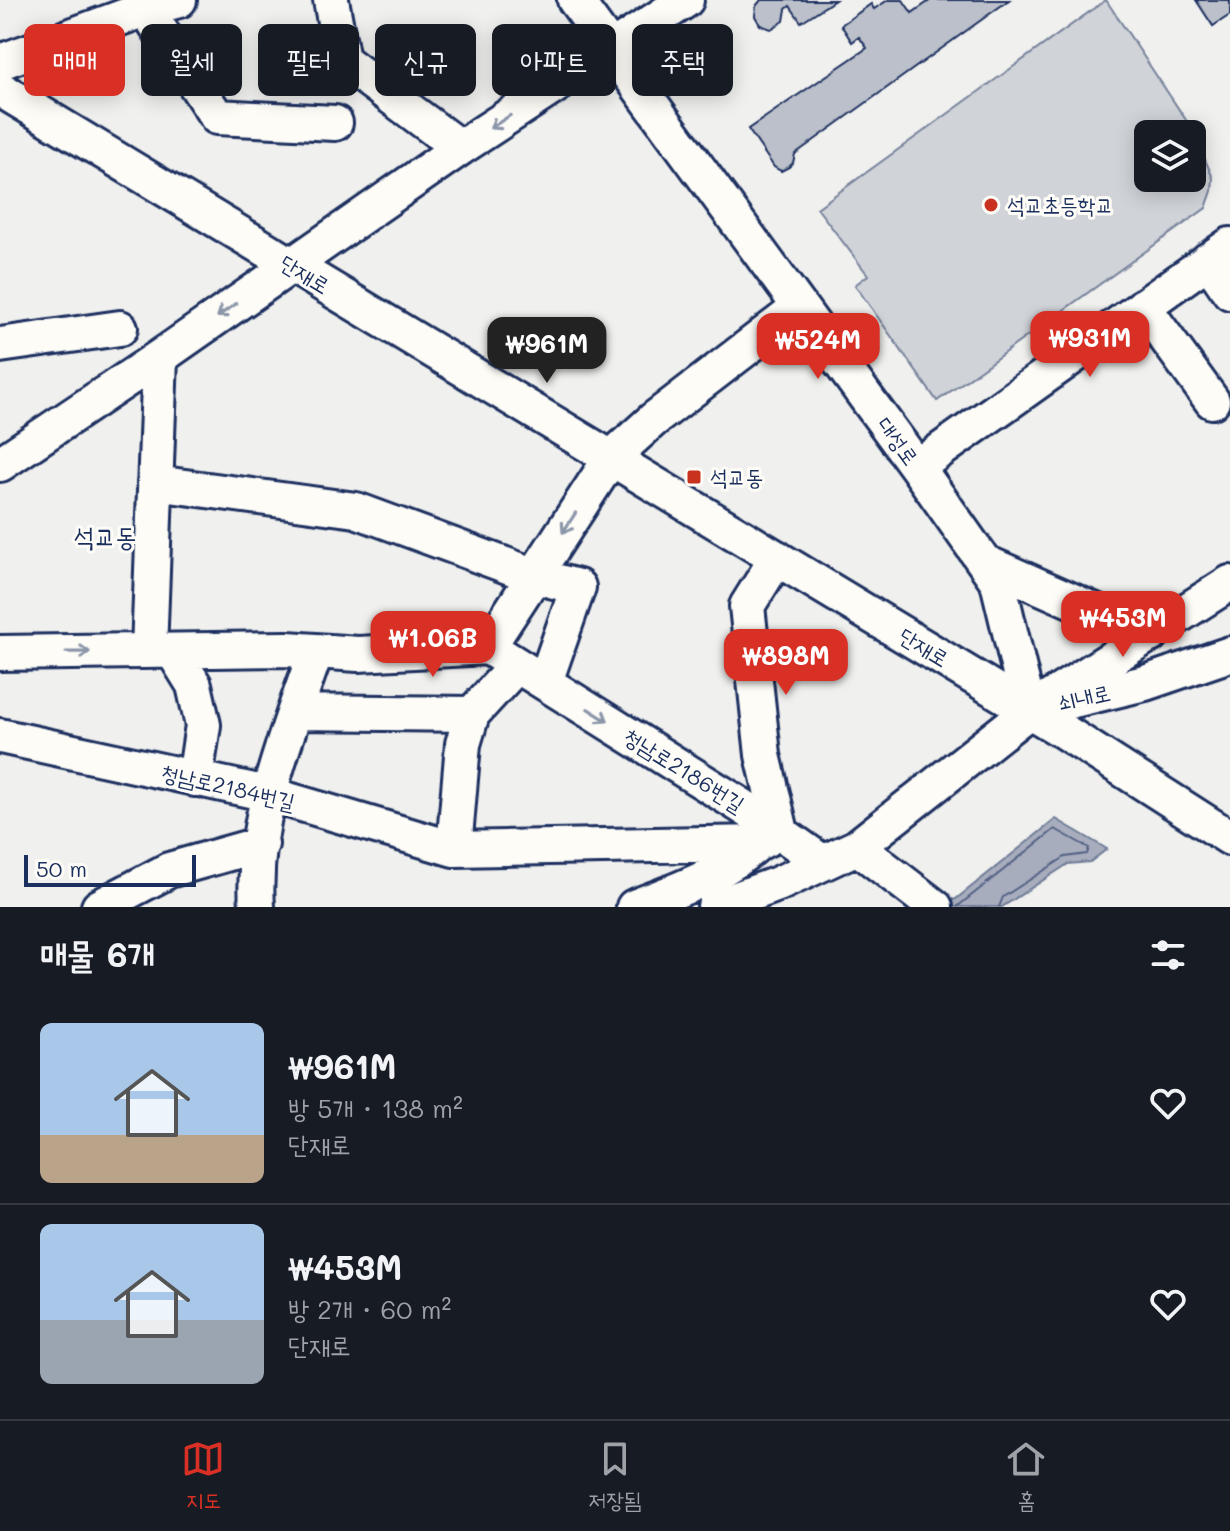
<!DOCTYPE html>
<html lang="ko">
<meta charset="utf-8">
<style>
:root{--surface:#171b24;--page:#20242c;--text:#f1f3f6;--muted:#9ea1a6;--line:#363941;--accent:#d93025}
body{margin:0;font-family:Mali,"Poor Story",sans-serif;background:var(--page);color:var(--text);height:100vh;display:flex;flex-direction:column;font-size:30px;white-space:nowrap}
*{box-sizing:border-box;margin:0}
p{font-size:26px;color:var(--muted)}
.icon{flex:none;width:44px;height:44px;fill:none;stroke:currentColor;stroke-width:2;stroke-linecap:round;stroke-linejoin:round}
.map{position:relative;height:907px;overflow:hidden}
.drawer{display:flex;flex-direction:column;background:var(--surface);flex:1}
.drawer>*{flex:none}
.hud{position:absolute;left:24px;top:24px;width:800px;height:72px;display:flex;gap:16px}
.controls{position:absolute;left:1134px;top:120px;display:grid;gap:16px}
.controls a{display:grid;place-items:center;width:72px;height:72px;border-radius:12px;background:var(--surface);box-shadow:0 4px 20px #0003;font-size:40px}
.scale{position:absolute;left:24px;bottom:20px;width:172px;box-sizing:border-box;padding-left:8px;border:4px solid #1b2f5e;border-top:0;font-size:22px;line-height:28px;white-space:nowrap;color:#1b2f5e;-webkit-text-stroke:6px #fdfcf7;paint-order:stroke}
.price{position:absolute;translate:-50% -68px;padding:0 18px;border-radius:16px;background:var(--accent);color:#fff;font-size:26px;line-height:52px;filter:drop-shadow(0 2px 4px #0008)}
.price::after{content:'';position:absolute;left:50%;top:48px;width:24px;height:18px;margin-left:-12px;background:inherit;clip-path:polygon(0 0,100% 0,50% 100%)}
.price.active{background:#222;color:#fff}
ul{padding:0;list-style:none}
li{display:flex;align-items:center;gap:24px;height:200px;padding:0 40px}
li+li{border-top:2px solid var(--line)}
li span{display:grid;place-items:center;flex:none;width:224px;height:160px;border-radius:12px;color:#555}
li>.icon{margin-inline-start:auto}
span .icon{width:96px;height:96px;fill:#fffc;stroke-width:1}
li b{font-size:34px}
h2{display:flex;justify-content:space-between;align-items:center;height:96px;padding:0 40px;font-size:34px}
.chip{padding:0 28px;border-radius:12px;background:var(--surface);box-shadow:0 4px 20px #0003;font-size:28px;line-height:72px}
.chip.active{background:var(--accent);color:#fff}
.menu{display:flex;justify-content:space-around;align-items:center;height:112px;border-top:2px solid var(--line);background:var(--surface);font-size:22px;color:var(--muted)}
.menu a{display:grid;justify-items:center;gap:4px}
.menu .active{color:var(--accent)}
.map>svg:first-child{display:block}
.green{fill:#d0d3d8;stroke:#76819b;stroke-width:2;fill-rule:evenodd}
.water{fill:#a7adbd;stroke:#6f7b97;stroke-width:2}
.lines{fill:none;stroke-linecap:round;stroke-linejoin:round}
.shore{stroke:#536184;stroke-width:2}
.building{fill:#bbc0ca;stroke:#1b2f5e;stroke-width:2}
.minor-casing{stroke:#1b2f5e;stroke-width:40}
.minor{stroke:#fdfcf7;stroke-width:34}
.oneway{stroke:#8c96aa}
.poi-dot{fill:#c8321e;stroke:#fdfcf7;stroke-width:3}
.labels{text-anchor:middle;stroke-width:6;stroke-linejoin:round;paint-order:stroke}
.poi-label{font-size:22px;fill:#1b2f5e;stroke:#fdfcf7;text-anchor:start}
.street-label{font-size:22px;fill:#1b2f5e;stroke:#fdfcf7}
.quarter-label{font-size:26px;fill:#1b2f5e;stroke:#fdfcf7}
</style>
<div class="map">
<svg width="1230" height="907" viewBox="0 0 1230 907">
<rect width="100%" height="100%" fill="#f0f0ee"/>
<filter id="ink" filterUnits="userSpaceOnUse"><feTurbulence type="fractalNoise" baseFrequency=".0125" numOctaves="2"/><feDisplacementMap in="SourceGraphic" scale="16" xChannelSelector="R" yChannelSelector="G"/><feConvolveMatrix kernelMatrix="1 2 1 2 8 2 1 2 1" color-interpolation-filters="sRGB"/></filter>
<g filter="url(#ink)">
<path class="green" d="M1106,0L1192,129L1213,178L1212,191L1206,208L937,401L855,285L868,275L817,208ZM1148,134H1192V178H1148Z"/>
<path class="water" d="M1056,819L1107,849L1090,862L1068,864L1002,907H928L956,899Z"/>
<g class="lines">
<path class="shore" d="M957,907L1055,829L1089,848L1087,854L1065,857L1003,897L999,907"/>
</g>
<path class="building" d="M761,0H835L801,22L790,6L786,9L784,21L771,29L760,25L755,16L756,6Z
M888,0H903L912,13L931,0H1009L795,154L793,163L789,167L781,171L774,167L748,129L867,48L859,37L852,42L841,25L871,4L874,9Z
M1196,0H1230V15L1213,26Z"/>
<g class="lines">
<g class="minor-casing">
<path id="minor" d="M140,0L217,117L335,123
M331,0L342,60L460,148
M575,0L917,467L998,582L1029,711
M0,62L145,9L179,0
M0,89L1063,731L1230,838
M1208,260L1230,292
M1143,306L1212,401
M0,345L120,328
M0,464L160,357L460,148L686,0
M917,467L1230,245
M155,483L356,510L535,576L578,587L545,682
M984,562L1150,635
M488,647L611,458L653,420L800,307
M149,651L160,357
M173,651L194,685L203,725L195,779
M0,653L287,649L358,654L488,647L753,813L822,862
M1057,704L1145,683L1230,654
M296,712L472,714L517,665
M0,736L268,794L454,849L758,843L781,832L763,755L747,606L777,558
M857,847L935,907
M454,849L463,744L472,714
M99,907L169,870L261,844
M257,907C251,818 288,733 316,651
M634,907C678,890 722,875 758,843
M715,907L778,884L857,847L1029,711L1230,583"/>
</g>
<use href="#minor" class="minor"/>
</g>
<defs><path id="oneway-shaft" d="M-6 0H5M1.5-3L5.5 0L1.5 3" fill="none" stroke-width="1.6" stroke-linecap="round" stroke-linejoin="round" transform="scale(2)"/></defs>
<g class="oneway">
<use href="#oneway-shaft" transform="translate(500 122) rotate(147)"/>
<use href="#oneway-shaft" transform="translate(227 310) rotate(145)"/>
<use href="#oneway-shaft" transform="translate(569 523) rotate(123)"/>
<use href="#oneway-shaft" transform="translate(78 652) rotate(-1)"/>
<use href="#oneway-shaft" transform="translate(598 715) rotate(32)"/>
</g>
</g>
<g class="poi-dot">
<circle cx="991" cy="205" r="8"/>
<rect x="686" y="469" width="16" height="16" rx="4"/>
</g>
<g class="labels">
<g class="poi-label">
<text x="1007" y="213">석교초등학교</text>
<text x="710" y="485">석교동</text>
</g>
<g class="street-label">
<text transform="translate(305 274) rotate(31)" y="8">단재로</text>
<text transform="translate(898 441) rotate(54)" y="8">대성로</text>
<text transform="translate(924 647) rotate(31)" y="8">단재로</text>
<text transform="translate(1084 698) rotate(-13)" y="8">쇠내로</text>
<text transform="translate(684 770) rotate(32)" y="8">청남로2186번길</text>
<text transform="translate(228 787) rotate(13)" y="8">청남로2184번길</text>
</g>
<g class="quarter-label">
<text x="105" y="546">석교동</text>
</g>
</g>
</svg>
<div class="controls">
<a><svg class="icon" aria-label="layers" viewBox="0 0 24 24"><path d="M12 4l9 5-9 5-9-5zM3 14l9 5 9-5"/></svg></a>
</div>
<div class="scale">50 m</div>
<b class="price" style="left:1090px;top:379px">₩931M</b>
<b class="price" style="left:818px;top:381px">₩524M</b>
<b class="price active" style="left:547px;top:385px">₩961M</b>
<b class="price" style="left:1123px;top:659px">₩453M</b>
<b class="price" style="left:433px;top:679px">₩1.06B</b>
<b class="price" style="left:786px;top:697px">₩898M</b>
<div class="hud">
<a class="chip active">매매</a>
<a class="chip">월세</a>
<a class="chip">필터</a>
<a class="chip">신규</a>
<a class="chip">아파트</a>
<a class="chip">주택</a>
</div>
</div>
<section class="drawer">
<h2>매물 6개<svg class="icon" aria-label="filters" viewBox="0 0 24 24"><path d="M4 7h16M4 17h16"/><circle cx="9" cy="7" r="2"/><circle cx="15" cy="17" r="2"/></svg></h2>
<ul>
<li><span style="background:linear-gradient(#a9c7e8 70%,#b9a48a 0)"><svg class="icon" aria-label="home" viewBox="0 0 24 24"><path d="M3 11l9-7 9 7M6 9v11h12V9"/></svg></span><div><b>₩961M</b><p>방 5개 · 138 m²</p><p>단재로</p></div><svg class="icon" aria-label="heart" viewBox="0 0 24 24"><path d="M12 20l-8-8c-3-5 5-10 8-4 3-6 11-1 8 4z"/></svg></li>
<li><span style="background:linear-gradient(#a9c7e8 60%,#9aa5b1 0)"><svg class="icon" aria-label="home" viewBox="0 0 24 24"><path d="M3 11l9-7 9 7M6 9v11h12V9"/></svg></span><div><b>₩453M</b><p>방 2개 · 60 m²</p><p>단재로</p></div><svg class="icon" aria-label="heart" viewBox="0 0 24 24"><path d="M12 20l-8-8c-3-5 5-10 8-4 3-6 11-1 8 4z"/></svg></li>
</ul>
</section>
<nav class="menu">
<a class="active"><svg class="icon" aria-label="map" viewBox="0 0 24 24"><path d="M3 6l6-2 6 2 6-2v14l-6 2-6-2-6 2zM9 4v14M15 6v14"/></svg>지도</a>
<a><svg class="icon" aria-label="saved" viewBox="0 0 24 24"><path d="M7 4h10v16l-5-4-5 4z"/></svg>저장됨</a>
<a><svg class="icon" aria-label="home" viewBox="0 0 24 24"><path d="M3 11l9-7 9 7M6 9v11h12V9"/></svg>홈</a>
</nav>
